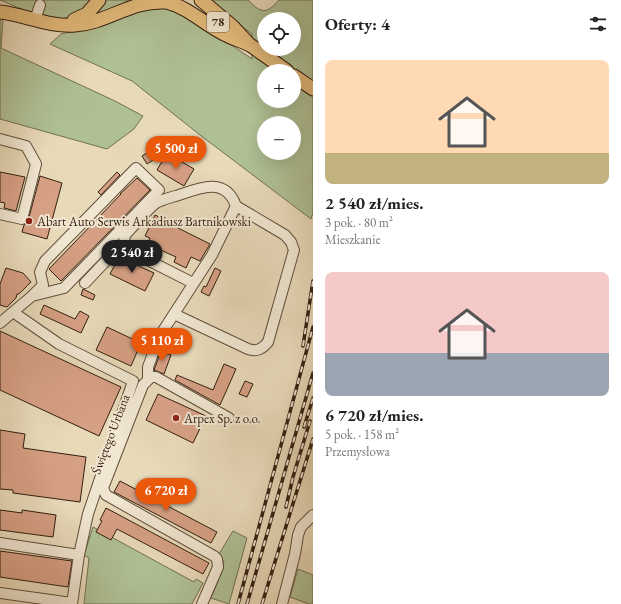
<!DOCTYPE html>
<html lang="pl">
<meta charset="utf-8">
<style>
:root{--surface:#fff;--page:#f2f2f2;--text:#222;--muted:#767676;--accent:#ea580c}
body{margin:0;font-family:"EB Garamond",serif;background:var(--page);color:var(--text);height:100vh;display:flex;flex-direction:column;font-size:15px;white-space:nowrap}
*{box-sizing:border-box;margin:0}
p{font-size:13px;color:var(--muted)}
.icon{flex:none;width:22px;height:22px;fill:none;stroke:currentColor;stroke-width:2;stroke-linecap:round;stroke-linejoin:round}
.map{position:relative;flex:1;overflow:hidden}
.panel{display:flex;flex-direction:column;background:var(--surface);width:308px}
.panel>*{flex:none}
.tools{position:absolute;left:257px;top:12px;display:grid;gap:8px}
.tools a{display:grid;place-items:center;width:44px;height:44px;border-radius:50%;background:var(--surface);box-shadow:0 4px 16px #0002;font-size:20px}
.price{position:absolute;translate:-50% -34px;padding:0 9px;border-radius:14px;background:var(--accent);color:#fff;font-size:13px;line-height:26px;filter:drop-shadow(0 1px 2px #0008)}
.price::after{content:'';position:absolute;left:50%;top:24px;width:12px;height:9px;margin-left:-6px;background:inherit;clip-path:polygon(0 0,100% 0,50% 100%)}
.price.active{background:#222;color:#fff}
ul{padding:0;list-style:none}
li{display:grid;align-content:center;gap:8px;height:212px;padding:0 12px}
li span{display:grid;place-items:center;height:124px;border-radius:8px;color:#555}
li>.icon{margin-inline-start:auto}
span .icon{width:72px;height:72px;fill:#fffc;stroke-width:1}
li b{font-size:17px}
h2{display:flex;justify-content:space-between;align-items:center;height:48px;padding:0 12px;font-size:17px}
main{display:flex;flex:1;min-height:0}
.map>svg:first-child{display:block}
.green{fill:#afc095;stroke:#717053;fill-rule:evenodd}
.building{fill:#d6a084;stroke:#331f11}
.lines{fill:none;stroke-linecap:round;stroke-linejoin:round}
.minor-casing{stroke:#604e3b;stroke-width:12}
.major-casing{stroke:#331f11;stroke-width:15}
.minor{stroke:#f0e6d2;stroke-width:10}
.major{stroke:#e4bc7c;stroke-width:13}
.rail-casing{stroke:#331f11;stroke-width:3.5}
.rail{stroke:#f0e6d2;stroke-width:2;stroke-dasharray:6;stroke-linecap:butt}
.poi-dot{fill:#8f2418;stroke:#f0e6d2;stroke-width:1.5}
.labels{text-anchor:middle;stroke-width:4;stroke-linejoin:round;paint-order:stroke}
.shield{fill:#f0e6d2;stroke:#6c5b4b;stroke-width:1}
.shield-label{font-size:12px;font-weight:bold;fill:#331f11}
.poi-label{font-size:13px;fill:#331f11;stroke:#f0e6d2;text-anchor:start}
.street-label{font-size:13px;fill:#331f11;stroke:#f0e6d2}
</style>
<main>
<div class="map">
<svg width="313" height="604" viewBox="0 0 313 604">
<rect width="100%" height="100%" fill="#e8d9b9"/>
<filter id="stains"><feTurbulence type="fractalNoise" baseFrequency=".005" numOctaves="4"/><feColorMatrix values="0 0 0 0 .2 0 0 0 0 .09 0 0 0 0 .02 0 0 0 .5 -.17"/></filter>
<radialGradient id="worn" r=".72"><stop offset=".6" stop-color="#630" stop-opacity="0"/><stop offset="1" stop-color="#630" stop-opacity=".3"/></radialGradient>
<path class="green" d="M0,0H94C85,15 60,23 44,17L42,13L33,14Z
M104,0H134L94,17L93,15Z
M208,0H248C261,13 266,15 279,0H313V213L311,219L200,135L132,81L50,44L61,34L92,27L150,6L168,8L177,11L202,25L252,59V34ZM264,19H294V49H264ZM264,71H294V101H264ZM264,123H294V153H264Z
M0,18L3,19L1,48L115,101L143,116L134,129L107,149L0,119Z
M93,527L194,582L196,579L203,583L192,604H84L89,558L84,555Z
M233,531L247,538L229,604L211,598L221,574L224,562L219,554Z
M298,569L313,575V604H309L290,597Z"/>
<path class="building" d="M159,145L162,150L166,152L147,164L142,156Z
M167,153L194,169L184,186L157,170Z
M0,172L25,177L16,211L4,208L5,203L0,202Z
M117,172L120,175L101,195L98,192Z
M40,176L62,183L47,239L22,232L24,225L28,221Z
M137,178L150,190L61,281L49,269L121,194H120Z
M155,215L178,226V228L210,244L200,261L191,257L186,268L174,262L176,257L147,244L150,238L145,236Z
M119,257L154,273L145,291L110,274Z
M6,268L23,273L31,282L19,294H17L16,298L7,307L0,305V284Z
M215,268L221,271L209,296L201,292L204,286L206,287Z
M83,289L95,295L93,300L81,295Z
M44,305L75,319L80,311L89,316L81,333L40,314Z
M107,327L141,343L131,366L96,350Z
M0,331L121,387L99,436L0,390Z
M161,351L171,355L164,374L154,370Z
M224,364L236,369L220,405L175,380L177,375L213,390Z
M245,381L253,384L247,397L239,394Z
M158,394L206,416L193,443L146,420Z
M0,430L25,434L23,448L86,457L80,502L13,493V490L0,489Z
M120,481L217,532L211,543L114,492Z
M106,508L209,563L203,574L117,529L111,540L96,532L102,521L100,520Z
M0,510L22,513V510L56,515L53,537L0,530Z
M0,551L72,561L68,587L0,577Z"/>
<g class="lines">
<g class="minor-casing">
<path id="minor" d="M35,20L40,5
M0,139L26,146L36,164L22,219L0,214
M85,283L120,246
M193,283L120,246L124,242L125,235C132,228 151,205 158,202C164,199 172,197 179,195C201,187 226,177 236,206
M13,312L32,296L64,288L159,190L136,168L45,261L40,272L43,285L32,296
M0,323L13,312L59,344L133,381L88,514L79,555L72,604
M148,379V367L159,337L212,255L236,206L285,235L291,242L294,250L268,342C262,349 257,352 248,349L174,314
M0,543L79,555
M0,593L72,603
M202,604L218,567L217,559L214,556L106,495L103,488L143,385L151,377H156L229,418
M282,604L295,554L298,535L301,527L313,515"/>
</g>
<g class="major-casing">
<path id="major" d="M201,0L232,26L247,42
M0,12C25,15 49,27 75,25C108,23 130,0 166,2C188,7 204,24 224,34C232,38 241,41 250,45
M74,20L87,14L99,0
M243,40L287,71
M294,76L313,89"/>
</g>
<use href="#minor" class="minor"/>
<use href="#major" class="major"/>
<g class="rail-casing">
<path id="rail" d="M303,346L313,281
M304,427L313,398
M286,507L293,477L310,421
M238,604L313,327
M247,604L313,373
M262,604L313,439"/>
</g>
<use href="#rail" class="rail"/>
</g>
<g class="poi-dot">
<circle cx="29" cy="221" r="4"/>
<circle cx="176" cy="418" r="4"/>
</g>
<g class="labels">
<rect class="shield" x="207" y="12" width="22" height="20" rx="3"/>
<g class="shield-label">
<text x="218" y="26">78</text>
</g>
<g class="poi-label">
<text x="37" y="226">Abart Auto Serwis Arkadiusz Bartnikowski</text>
<text x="184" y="423">Arpex Sp. z o.o.</text>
</g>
<g class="street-label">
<text transform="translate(110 434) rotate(-69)" y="5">Świętego Urbana</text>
</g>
</g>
<rect width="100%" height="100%" filter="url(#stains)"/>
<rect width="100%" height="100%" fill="url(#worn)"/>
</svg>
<div class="tools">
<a><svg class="icon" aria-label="locate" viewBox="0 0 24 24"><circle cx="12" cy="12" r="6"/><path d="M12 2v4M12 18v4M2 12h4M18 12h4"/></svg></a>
<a>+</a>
<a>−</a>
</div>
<b class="price" style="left:176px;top:170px">5 500 zł</b>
<b class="price active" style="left:132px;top:274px">2 540 zł</b>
<b class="price" style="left:162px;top:362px">5 110 zł</b>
<b class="price" style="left:166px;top:512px">6 720 zł</b>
</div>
<section class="panel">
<h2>Oferty: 4<svg class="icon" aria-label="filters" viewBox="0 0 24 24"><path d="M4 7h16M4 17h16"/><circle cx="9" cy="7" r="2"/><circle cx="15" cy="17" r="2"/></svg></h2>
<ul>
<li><span style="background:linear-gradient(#ffd9b3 75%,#c2b280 0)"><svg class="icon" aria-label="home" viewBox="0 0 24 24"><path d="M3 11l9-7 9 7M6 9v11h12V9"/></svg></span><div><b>2 540 zł/mies.</b><p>3 pok. · 80 m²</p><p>Mieszkanie</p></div></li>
<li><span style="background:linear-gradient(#f6c9c9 65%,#9aa5b1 0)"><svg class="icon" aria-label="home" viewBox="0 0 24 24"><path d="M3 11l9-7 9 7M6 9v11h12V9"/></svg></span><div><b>6 720 zł/mies.</b><p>5 pok. · 158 m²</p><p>Przemysłowa</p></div></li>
</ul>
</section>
</main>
